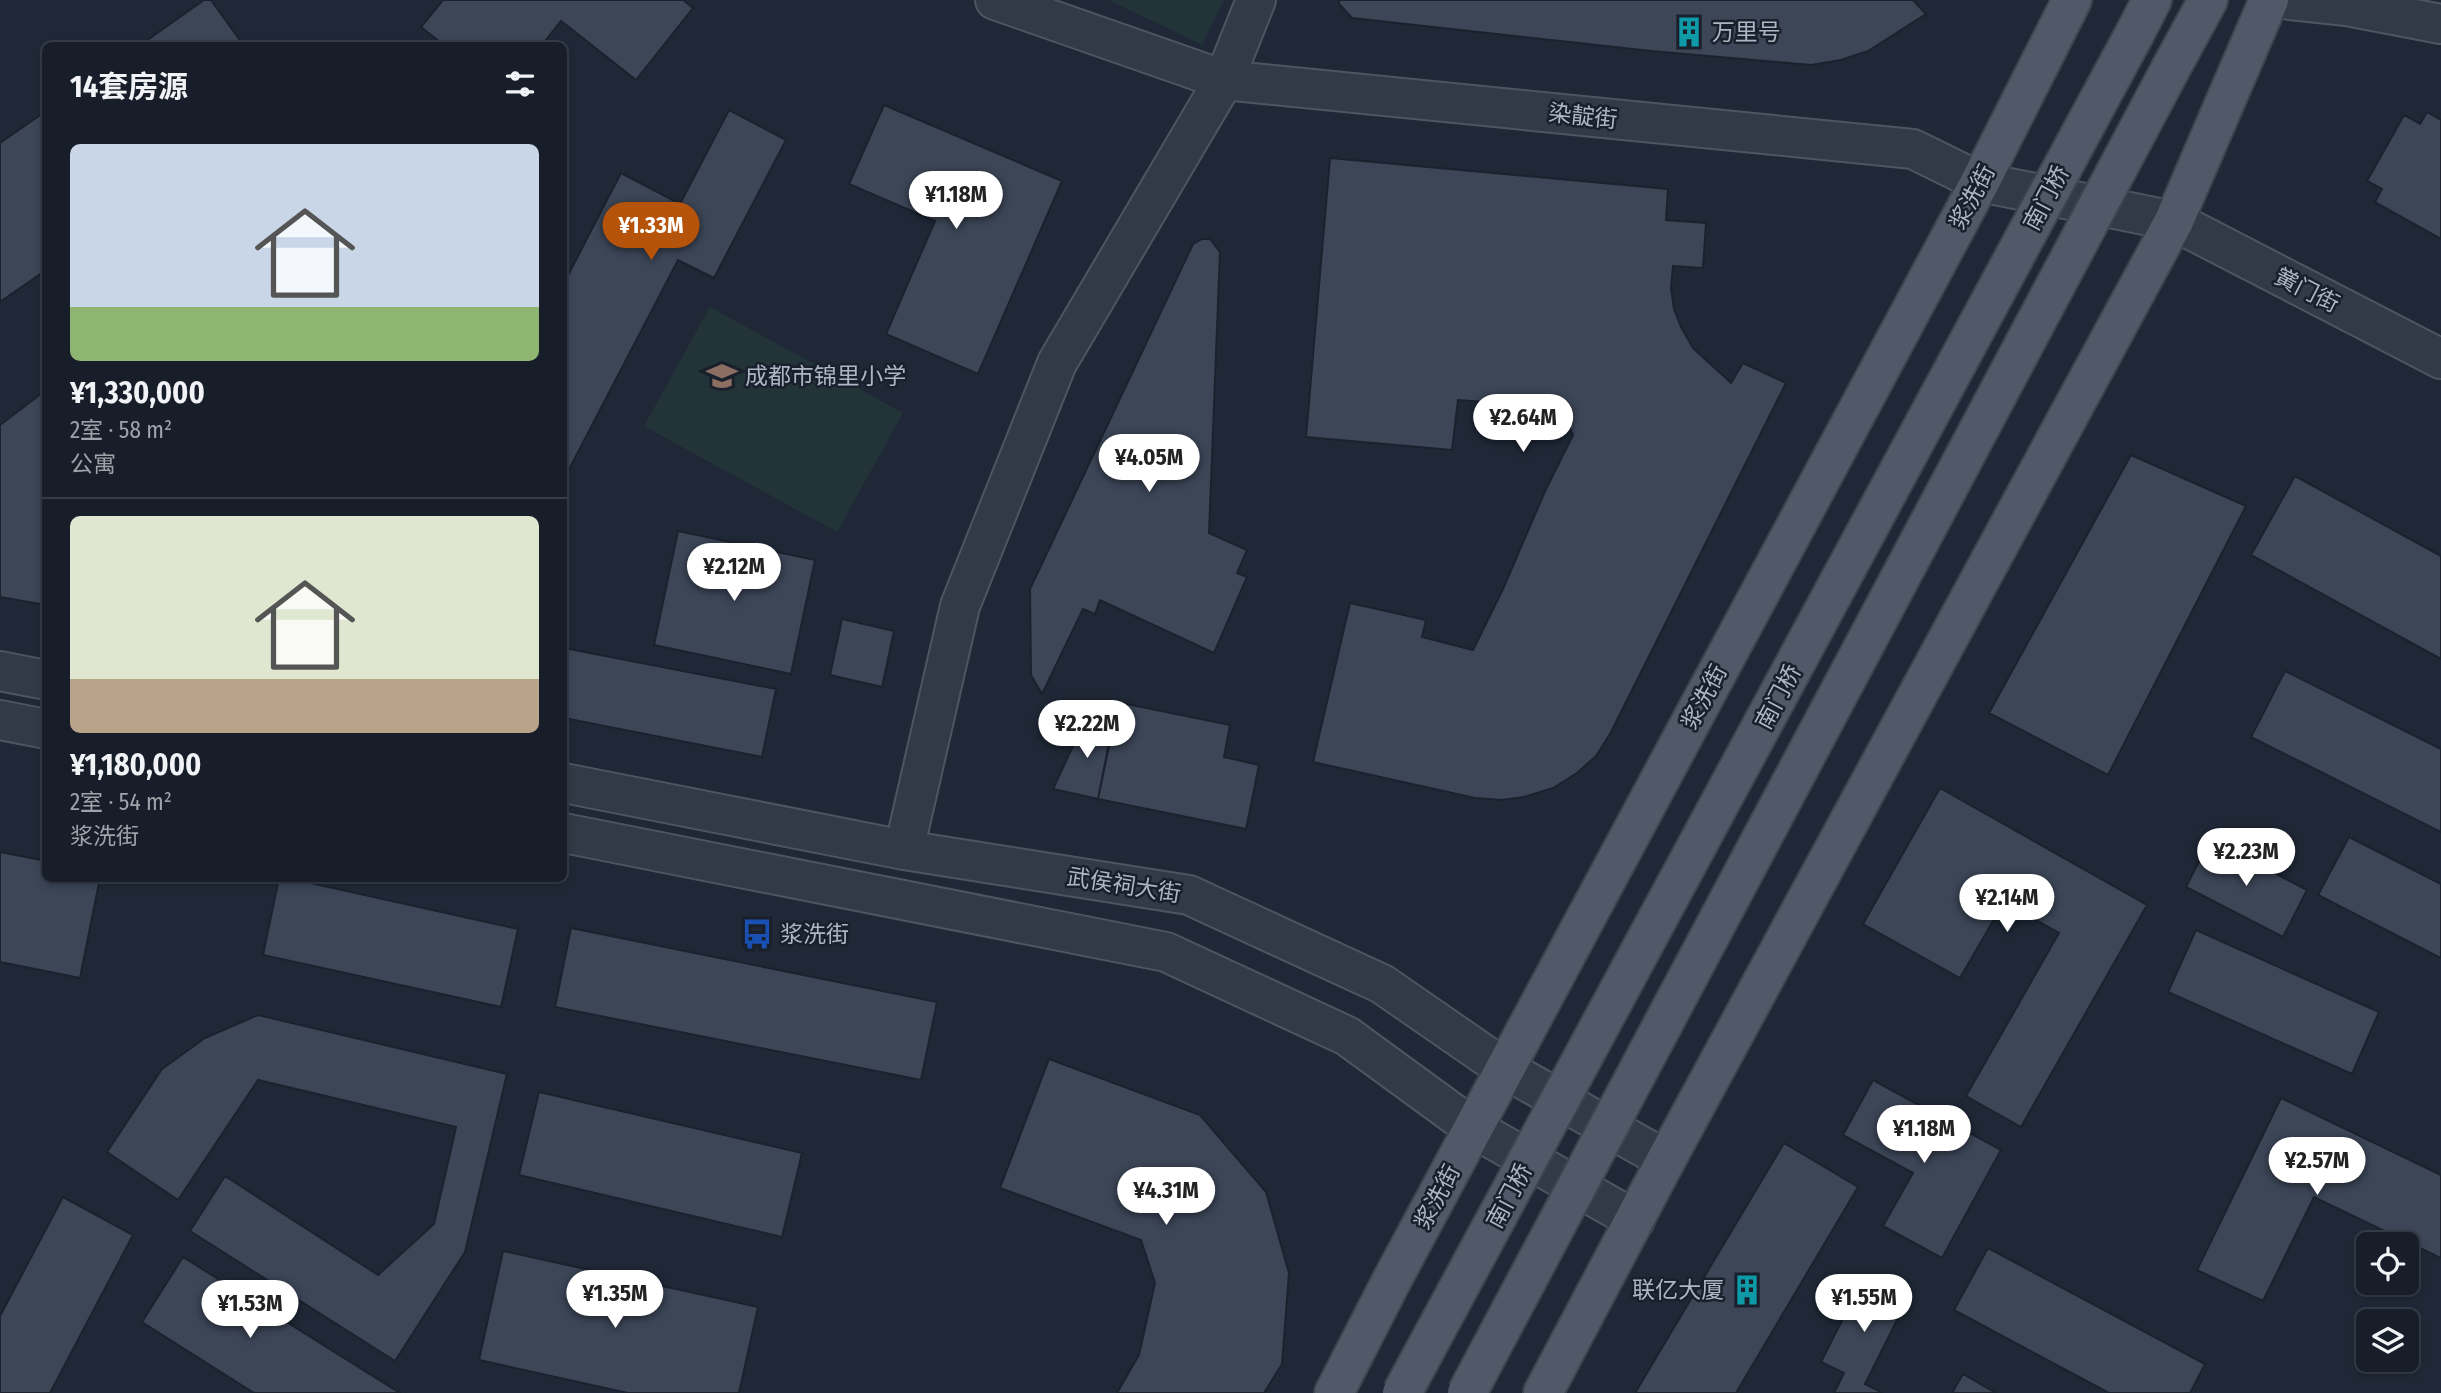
<!DOCTYPE html>
<html lang="zh">
<meta charset="utf-8">
<style>
:root{--surface:#181e29;--page:#212731;--text:#f1f3f6;--muted:#9fa2a8;--line:#363c46;--accent:#b45309}
body{margin:0;font-family:"Fira Sans Condensed","Noto Sans SC",sans-serif;background:var(--page);color:var(--text);height:100vh;display:flex;flex-direction:column;font-size:26px;white-space:nowrap}
*{box-sizing:border-box;margin:0}
p{font-size:23px;color:var(--muted)}
.icon{flex:none;width:38px;height:38px;fill:none;stroke:currentColor;stroke-width:2;stroke-linecap:round;stroke-linejoin:round}
.map{position:relative;flex:1;overflow:hidden}
.details{position:absolute;left:42px;top:42px;width:525px;height:840px;display:flex;flex-direction:column;background:var(--surface);border-radius:10px;box-shadow:0 4px 10px #0003,0 0 0 2px var(--line)}
.details>*{flex:none}
.buttons{position:absolute;left:2356px;top:1232px;display:grid;gap:14px}
.buttons a{display:grid;place-items:center;width:63px;height:63px;border-radius:10px;background:var(--surface);box-shadow:0 4px 10px #0003,0 0 0 2px var(--line);font-size:35px}
.price{position:absolute;translate:-50% -60px;padding:0 16px;border-radius:24px;background:#fff;color:#222;font-size:23px;line-height:46px;filter:drop-shadow(0 2px 4px #0008)}
.price::after{content:'';position:absolute;left:50%;top:42px;width:21px;height:16px;margin-left:-10px;background:inherit;clip-path:polygon(0 0,100% 0,50% 100%)}
.price.on{background:var(--accent);color:#fff}
ul{padding:0;list-style:none}
li{display:grid;align-content:center;gap:14px;height:371px;padding:0 28px}
li+li{border-top:2px solid var(--line)}
li span{display:grid;place-items:center;height:217px;border-radius:10px;color:#555}
li>.icon{margin-inline-start:auto}
span .icon{width:126px;height:126px;fill:#fffc;stroke-width:1}
li b{font-size:30px}
h2{display:flex;justify-content:space-between;align-items:center;height:84px;padding:0 28px;font-size:30px}
.map>svg:first-child{display:block}
.green{fill:#223438}
.building{fill:#3c4657;stroke:#1b222e;stroke-width:2}
.lines{fill:none;stroke-linecap:round;stroke-linejoin:round}
.minor-casing{stroke:#4e5562;stroke-width:42}
.major-casing{stroke:#3d4451;stroke-width:42}
.minor{stroke:#333a47;stroke-width:38}
.major{stroke:#515968;stroke-width:38}
.major-bridge-casing{stroke:#3d4451;stroke-width:42;stroke-linecap:butt}
.major-bridge{stroke:#515968;stroke-width:38}
.labels{text-anchor:middle;stroke-width:5;stroke-linejoin:round;paint-order:stroke}
.poi-label{font-size:23px;fill:#aeb5c4;stroke:#19202c;text-anchor:start}
.street-label{font-size:23px;fill:#aeb5c4;stroke:#19202c}
</style>
<div class="map">
<svg width="2441" height="1393" viewBox="0 0 2441 1393">
<rect width="100%" height="100%" fill="#202837"/>
<path class="green" d="M1109,0H1224L1202,45Z
M710,307L903,413L837,532L644,426Z"/>
<path class="building" d="M204,0H211L244,46H139Z
M443,0H683L693,8L636,80L561,21L541,46H445L421,27Z
M1339,0H1913L1926,14L1868,51L1841,60L1811,65L1651,51L1352,18L1339,4Z
M884,105L1062,181L978,374L886,334L935,221L849,184Z
M729,110L786,140L714,278L678,260L564,479V283L621,173L680,204Z
M46,111V270L0,302V143Z
M2427,112L2441,120V239L2375,202L2382,189L2367,181L2404,115L2420,124Z
M1330,158L1668,189L1666,220L1706,223L1703,268L1673,266L1671,288L1674,309L1681,327L1693,348L1731,383L1743,363L1786,383L1610,734L1596,756L1577,773L1553,788L1524,797L1502,800L1475,798L1313,762L1350,603L1426,620L1422,637L1473,650L1503,589L1546,489L1573,435L1560,407L1458,400L1452,450L1306,437Z
M1202,239H1210L1220,252L1209,533L1247,550L1237,573L1247,577L1214,653L1100,600L1095,614L1083,609L1042,694L1031,675L1030,589L1193,244Z
M46,390V605L0,597V425Z
M2131,455L2246,506L2108,775L1989,713Z
M2295,476L2441,556V659L2251,555Z
M678,531L815,560L791,674L654,645Z
M842,619L894,631L882,687L830,675Z
M564,648L776,689L762,757L564,718Z
M2285,671L2441,749V832L2251,737Z
M1117,702L1230,725L1224,757L1259,765L1246,829L1098,799Z
M1087,716L1114,722L1098,799L1053,789Z
M1940,788L2147,905L2021,1127L1966,1096L2059,933L2004,902L1960,978L1863,924Z
M2349,837L2441,884V958L2318,895Z
M2210,840L2307,890L2283,937L2186,887Z
M0,852L46,861V878H100L80,978L0,962Z
M279,878H288L518,929L501,1007L263,955Z
M571,928L937,1002L921,1080L555,1007Z
M2196,930L2379,1012L2352,1074L2168,992Z
M258,1015L507,1074L465,1252L395,1361L190,1231L225,1176L378,1275L434,1224L456,1127L258,1080L178,1200L107,1152L162,1069L205,1038Z
M1049,1059L1200,1115L1266,1192L1289,1273L1282,1364L1264,1393H1117L1139,1355L1155,1283L1141,1240L1000,1188Z
M1873,1080L2001,1150L1942,1258L1883,1226L1913,1173L1843,1135Z
M539,1092L802,1153L782,1237L519,1175Z
M2281,1098L2441,1175V1258L2314,1197L2263,1301L2197,1270Z
M1784,1143L1858,1187L1736,1393H1635Z
M63,1197L133,1235L50,1393H0V1316Z
M1988,1248L2205,1364L2190,1393H2109L1954,1310Z
M503,1251L758,1307L739,1393H628L479,1360Z
M183,1257L400,1393H254L142,1322Z
M1865,1275L1909,1296L1865,1384L1883,1393H1834L1844,1373L1821,1362Z
M1963,1374L1996,1393H1952Z"/>
<g class="lines">
<g class="minor-casing">
<path id="minor" d="M995,0L1224,80L1913,149L1980,182L2174,221L2441,359
M2290,0L2347,6L2441,24
M0,671L46,680
M0,720L46,729
M564,783L904,850L1189,895L1382,984L1505,1069L1666,1160
M564,833L1166,952L1347,1036L1473,1128L1635,1220
M904,850L960,606L1057,363L1224,80L1256,0"/>
</g>
<g class="major-casing">
<path id="major" d="M2135,33L2152,0
M2171,68L2208,0
M1334,1393L1393,1278L1980,182L2072,0
M1543,1393L1666,1160L2174,221L2269,0"/>
</g>
<use href="#minor" class="minor"/>
<use href="#major" class="major"/>
<g class="major-bridge-casing">
<path id="major-bridge" d="M1402,1393L2135,33
M1467,1393L2171,68"/>
</g>
<use href="#major-bridge" class="major-bridge"/>
</g>
<defs>
<g id="building-bare" transform="scale(2.415)"><path d="M-4-6H4V6H1V3H-1V6H-4ZM-2.5-4.3h1.7v1.8h-1.7ZM.8-4.3h1.7v1.8H.8ZM-2.5-1h1.7V.8h-1.7ZM.8-1h1.7V.8H.8Z" fill="#0f9aa8" stroke="#19202c" stroke-width="2.5" paint-order="stroke"/></g>
<g id="school-bare" transform="scale(2.415)"><path d="M0-5L7-2L0 1L-7-2ZM-4 1L0 2.5L4 1V4Q0 6-4 4Z" fill="#8d6e63" stroke="#19202c" stroke-width="2.5" paint-order="stroke"/></g>
<g id="bus-bare" transform="scale(2.415)"><path d="M-5-6H5V4H4V6H2V4H-2V6H-4V4H-5ZM-3.5-4V0h7V-4ZM-3.5 1.2v1.5H-2V1.2ZM2 1.2v1.5H3.5V1.2Z" fill="#1a4fb4" stroke="#19202c" stroke-width="2.5" paint-order="stroke"/></g>
</defs>
<g fill-rule="evenodd">
<use href="#building-bare" x="1689" y="32"/>
<use href="#school-bare" x="722" y="376"/>
<use href="#bus-bare" x="757" y="934"/>
<use href="#building-bare" x="1747" y="1290"/>
</g>
<g class="labels">
<g class="poi-label">
<text x="1712" y="40">万里号</text>
<text x="745" y="384">成都市锦里小学</text>
<text x="780" y="942">浆洗街</text>
<text x="1724" y="1298" text-anchor="end">联亿大厦</text>
</g>
<g class="street-label">
<text transform="translate(1583 116) rotate(6)" y="8">染靛街</text>
<text transform="translate(1972 197) rotate(-62)" y="8">浆洗街</text>
<text transform="translate(2046 198) rotate(-62)" y="8">南门桥</text>
<text transform="translate(2307 290) rotate(27)" y="8">黉门街</text>
<text transform="translate(1704 697) rotate(-62)" y="8">浆洗街</text>
<text transform="translate(1778 697) rotate(-62)" y="8">南门桥</text>
<text transform="translate(1124 885) rotate(9)" y="8">武侯祠大街</text>
<text transform="translate(1509 1196) rotate(-62)" y="8">南门桥</text>
<text transform="translate(1437 1197) rotate(-62)" y="8">浆洗街</text>
</g>
</g>
</svg>
<div class="buttons">
<a><svg class="icon" aria-label="locate" viewBox="0 0 24 24"><circle cx="12" cy="12" r="6"/><path d="M12 2v4M12 18v4M2 12h4M18 12h4"/></svg></a>
<a><svg class="icon" aria-label="layers" viewBox="0 0 24 24"><path d="M12 4l9 5-9 5-9-5zM3 14l9 5 9-5"/></svg></a>
</div>
<b class="price" style="left:956px;top:231px">¥1.18M</b>
<b class="price on" style="left:651px;top:262px">¥1.33M</b>
<b class="price" style="left:1523px;top:454px">¥2.64M</b>
<b class="price" style="left:1149px;top:494px">¥4.05M</b>
<b class="price" style="left:734px;top:603px">¥2.12M</b>
<b class="price" style="left:1087px;top:760px">¥2.22M</b>
<b class="price" style="left:2246px;top:888px">¥2.23M</b>
<b class="price" style="left:2007px;top:934px">¥2.14M</b>
<b class="price" style="left:1924px;top:1165px">¥1.18M</b>
<b class="price" style="left:2317px;top:1197px">¥2.57M</b>
<b class="price" style="left:1166px;top:1227px">¥4.31M</b>
<b class="price" style="left:615px;top:1330px">¥1.35M</b>
<b class="price" style="left:1864px;top:1334px">¥1.55M</b>
<b class="price" style="left:250px;top:1340px">¥1.53M</b>
<section class="details">
<h2>14套房源<svg class="icon" aria-label="filters" viewBox="0 0 24 24"><path d="M4 7h16M4 17h16"/><circle cx="9" cy="7" r="2"/><circle cx="15" cy="17" r="2"/></svg></h2>
<ul>
<li><span style="background:linear-gradient(#c9d6e8 75%,#8fb573 0)"><svg class="icon" aria-label="home" viewBox="0 0 24 24"><path d="M3 11l9-7 9 7M6 9v11h12V9"/></svg></span><div><b>¥1,330,000</b><p>2室 · 58 m²</p><p>公寓</p></div></li>
<li><span style="background:linear-gradient(#dfe7d0 75%,#b9a48a 0)"><svg class="icon" aria-label="home" viewBox="0 0 24 24"><path d="M3 11l9-7 9 7M6 9v11h12V9"/></svg></span><div><b>¥1,180,000</b><p>2室 · 54 m²</p><p>浆洗街</p></div></li>
</ul>
</section>
</div>
